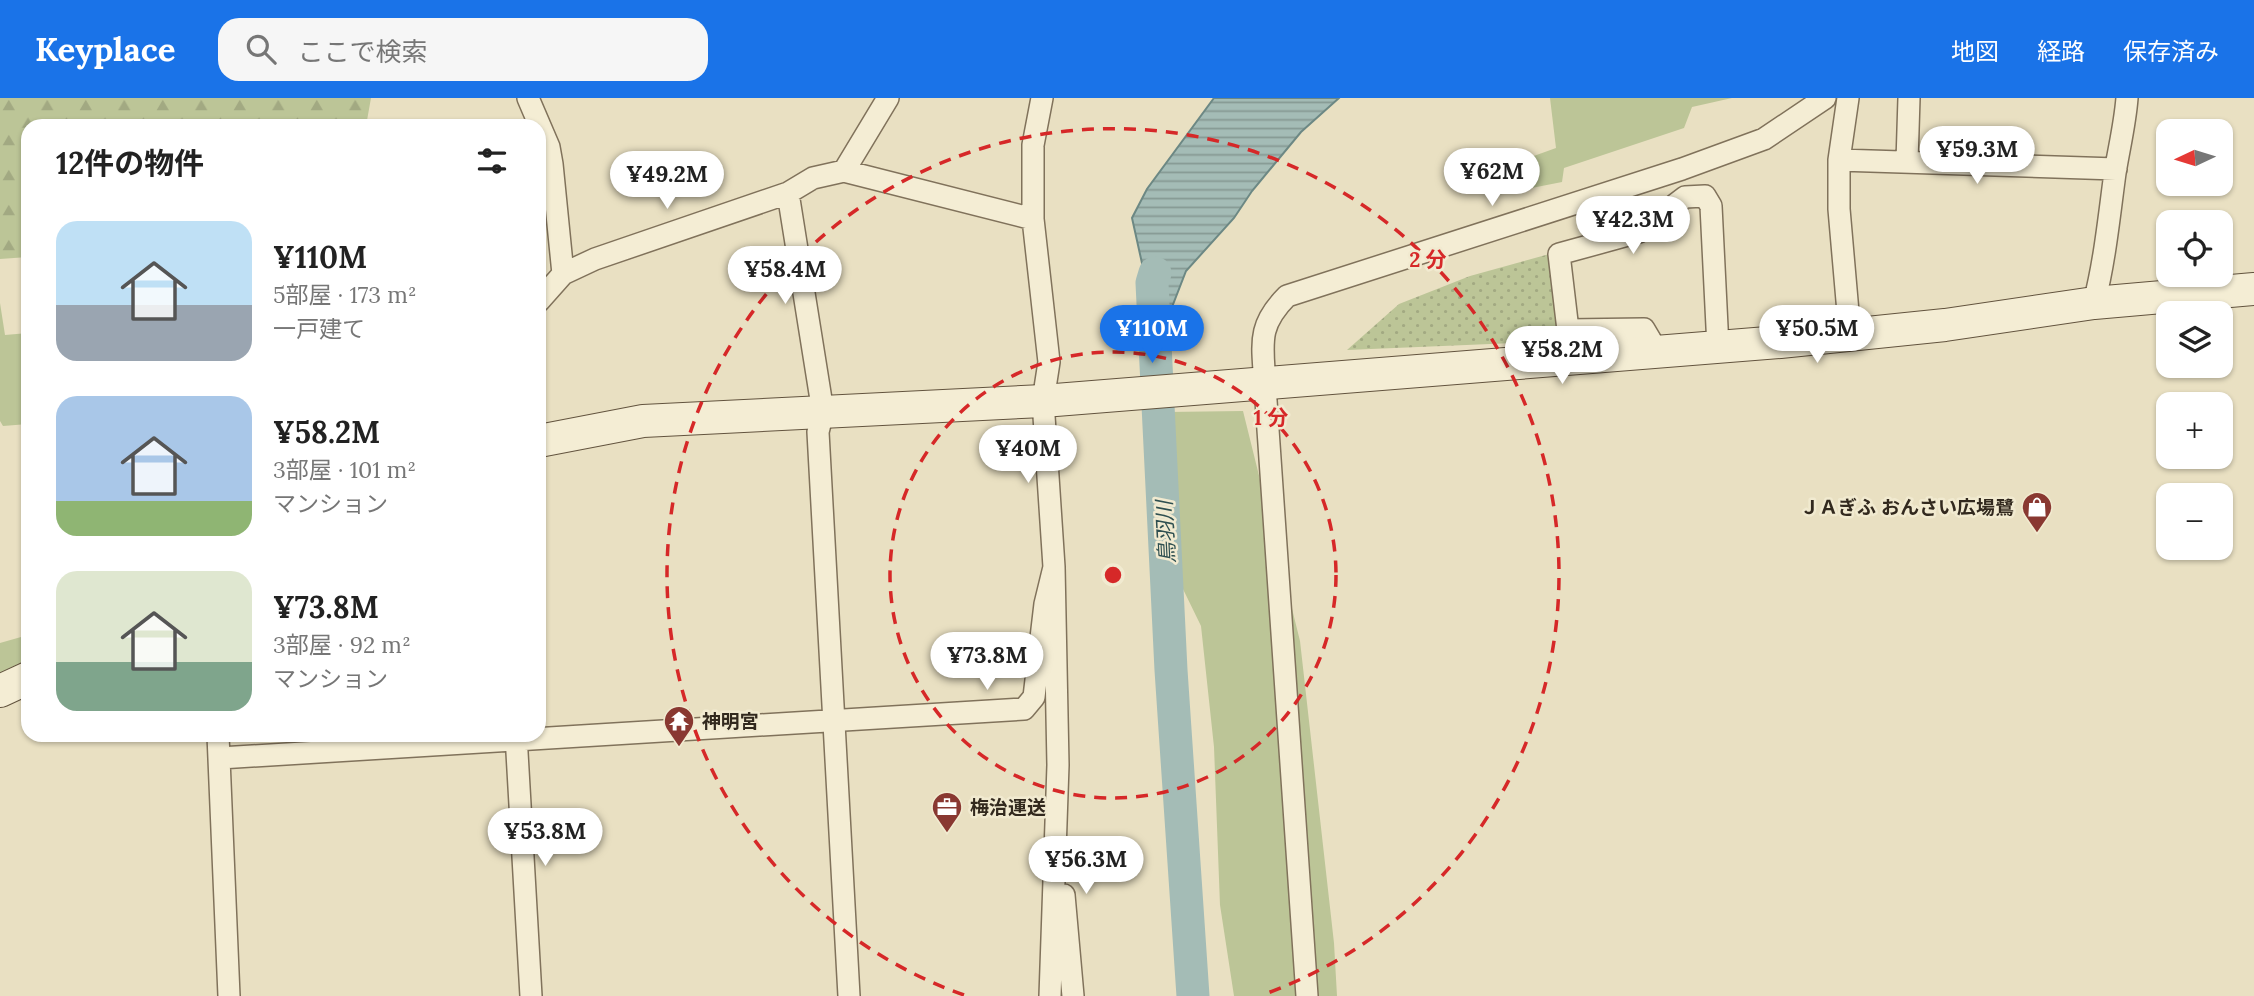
<!DOCTYPE html>
<html lang="ja">
<meta charset="utf-8">
<style>
:root{--surface:#fff;--page:#f6f6f6;--text:#222;--muted:#767676;--accent:#1a73e8}
body{margin:0;font-family:Lora,"Noto Sans JP",serif;background:var(--page);color:var(--text);height:100vh;display:flex;flex-direction:column;font-size:26px;white-space:nowrap}
*{box-sizing:border-box;margin:0}
p{font-size:23px;color:var(--muted)}
.icon{flex:none;width:38px;height:38px;fill:none;stroke:currentColor;stroke-width:2;stroke-linecap:round;stroke-linejoin:round}
.map{position:relative;flex:1;overflow:hidden}
.side{position:absolute;left:21px;top:21px;width:525px;height:623px;display:flex;flex-direction:column;background:var(--surface);border-radius:21px;box-shadow:0 2px 5px #0004}
.side>*{flex:none}
.needle{width:46px;rotate:266deg}
.fabs{position:absolute;left:2156px;top:21px;display:grid;gap:14px}
.fabs a{display:grid;place-items:center;width:77px;height:77px;border-radius:14px;background:var(--surface);box-shadow:0 2px 5px #0004;font-size:35px}
.price{position:absolute;translate:-50% -60px;padding:0 16px;border-radius:24px;background:#fff;color:#222;font-size:23px;line-height:46px;filter:drop-shadow(0 2px 4px #0008)}
.price::after{content:'';position:absolute;left:50%;top:42px;width:21px;height:16px;margin-left:-10px;background:inherit;clip-path:polygon(0 0,100% 0,50% 100%)}
.price.selected{background:var(--accent);color:#fff}
ul{padding:0;list-style:none}
li{display:flex;align-items:center;gap:21px;height:175px;padding:0 35px}
li span{display:grid;place-items:center;flex:none;width:196px;height:140px;border-radius:21px;color:#555}
li>.icon{margin-inline-start:auto}
span .icon{width:84px;height:84px;fill:#fffc;stroke-width:1}
li b{font-size:30px}
h2{display:flex;justify-content:space-between;align-items:center;height:84px;padding:0 35px;font-size:30px}
header{display:flex;align-items:center;gap:42px;box-sizing:border-box;height:98px;padding:0 35px;background:var(--accent);color:#fff}
header strong{font-size:33px}
nav{display:flex;gap:38px;margin-inline-start:auto;font-size:24px}
.search{width:490px;height:63px;background:var(--page);display:flex;align-items:center;gap:18px;box-sizing:border-box;padding:0 24px;border-radius:21px;color:var(--muted);font-size:26px}
.map>svg:first-child{display:block}
.grass{fill:#bcc597}
.forest{fill:url(#forest-firs)}
.park{fill:url(#park-dots)}
.water{fill:url(#water-rules);stroke:#6c8884;stroke-width:2}
.lines{fill:none;stroke-linecap:round;stroke-linejoin:round}
.river{stroke:#a4bcb6;stroke-width:33}
.street-casing{stroke:#80725b;stroke-width:24}
.secondary-casing{stroke:#62533e;stroke-width:34}
.street{stroke:#f4edd4;stroke-width:21}
.secondary{stroke:#f4edd4;stroke-width:32}
.ring{fill:none;stroke:#d62828;stroke-width:3.5;stroke-dasharray:12 9}
.labels{text-anchor:middle;stroke-width:5;stroke-linejoin:round;paint-order:stroke}
.poi-label{font-size:19px;font-weight:bold;fill:#32291e;stroke:#f1ead0;text-anchor:start}
.water-label{font-size:21px;font-style:italic;fill:#2e4f50;stroke:#f1ead0}
.centre{fill:#d62828;stroke:#f1ead0;stroke-width:3.5}
.ring-label{font-size:21px;text-anchor:middle;font-weight:bold;fill:#d62828;stroke:#f1ead0;stroke-width:5;stroke-linejoin:round;paint-order:stroke}
</style>
<header>
<strong>Keyplace</strong>
<div class="search"><svg class="icon" aria-label="search" viewBox="0 0 24 24"><circle cx="10" cy="10" r="6"/><path d="M15 15l6 6"/></svg>ここで検索</div>
<nav><a>地図</a><a>経路</a><a>保存済み</a></nav>
</header>
<div class="map">
<svg width="2254" height="898" viewBox="0 0 2254 898">
<defs>
<pattern id="forest-firs" width="22" height="20" patternUnits="userSpaceOnUse" patternTransform="scale(1.75)"><rect width="22" height="20" fill="#bcc597"/><path d="M5 1l3.5 6h-7zM16 11l3.5 6h-7z" fill="#a2a982"/></pattern>
<pattern id="park-dots" width="8" height="8" patternUnits="userSpaceOnUse" patternTransform="scale(1.75)"><rect width="8" height="8" fill="#bcc597"/><path d="M2 2h.1M6 6h.1" fill="none" stroke="#a2a982" stroke-width="1.8" stroke-linecap="round"/></pattern>
<pattern id="water-rules" width="6" height="5" patternUnits="userSpaceOnUse" patternTransform="scale(1.75)"><rect width="6" height="5" fill="#a4bcb6"/><path d="M0 2.5h6" fill="none" stroke="#869993"/></pattern>
</defs>
<rect width="100%" height="100%" fill="#e9e0c2"/>
<path class="grass" d="M1550,0H1732L1692,9L1684,30L1564,70L1562,84L1497,97L1492,73L1556,50Z
M0,205L5,237L28,235V326L3,328L0,323Z
M1243,313L1300,543L1334,845L1337,898H1234L1220,807L1214,649L1201,528L1182,489L1167,314Z
M28,537V561L0,575V545Z"/>
<path class="forest" d="M0,0H371L366,28H28V159L0,161Z"/>
<path class="park" d="M1553,155L1560,243L1347,252L1399,206L1470,178Z"/>
<path class="water" d="M1214,0H1339L1301,34L1252,93L1234,120L1186,173L1167,222L1163,260L1132,120L1147,91Z"/>
<g class="lines">
<path class="river" d="M1155,175L1152,185L1171,572L1193,898"/>
<g class="street-casing">
<path id="street" d="M528,0L549,49L552,66L563,176
M1042,0L1033,47V121L1049,264L1043,303L1054,469L1058,667L1050,898
M1848,0L1839,62V111L1850,237
M1839,62L2116,71
M1907,64L1909,0
M844,73L888,0
M788,95L823,314L818,334L849,898
M539,203L563,176L595,161L788,95L813,80L844,73L1033,121
M2094,205C2105,162 2109,119 2115,75C2119,50 2125,26 2127,0
M1657,253L1644,231L1568,232L1559,156L1639,134L1685,99L1705,98L1711,108L1718,249
M218,637L229,898
M516,637L531,898
M220,660L1024,611L1034,599L1045,506L1054,469
M1064,797L1073,898
M1307,898L1265,288C1263,247 1256,229 1287,198L1682,71L1764,41L1825,0"/>
</g>
<g class="secondary-casing">
<path id="secondary" d="M539,343L643,323L1043,303L1780,244L1945,227L2094,205L2254,191
M0,593L28,580"/>
</g>
<use href="#street" class="street"/>
<use href="#secondary" class="secondary"/>
</g>
<g class="ring">
<circle cx="1113" cy="477" r="223"/>
<path d="M964 897A446 446 0 1 1 1262 897"/>
</g>
<defs>
<g id="shop-pin" transform="scale(1.575)"><path d="M0 17L-7.5 6A9.5 9.5 0 1 1 7.5 6Z" fill="#893831" stroke="#f1ead0"/><path d="M-5-2.5h2.3a2.7 3.5 0 0 1 5.4 0H5L5.5 6h-11ZM-1.5-2.5h3a1.5 2.3 0 0 0-3 0Z" fill="#fff"/></g>
<g id="temple-pin" transform="scale(1.575)"><path d="M0 17L-7.5 6A9.5 9.5 0 1 1 7.5 6Z" fill="#893831" stroke="#f1ead0"/><path d="M0-6L5-2H3V0L6.5 2.5H4V6H1.5V3h-3V6H-4V2.5H-6.5L-3 0V-2H-5Z" fill="#fff"/></g>
<g id="office-pin" transform="scale(1.575)"><path d="M0 17L-7.5 6A9.5 9.5 0 1 1 7.5 6Z" fill="#893831" stroke="#f1ead0"/><path d="M-6-3h4V-5.5h4V-3h4V5H-6ZM-1-4.5V-3h2v-1.5ZM-6 0V1H6V0Z" fill="#fff"/></g>
</defs>
<g fill-rule="evenodd">
<use href="#shop-pin" x="2037" y="409"/>
<use href="#temple-pin" x="679" y="623"/>
<use href="#office-pin" x="947" y="709"/>
</g>
<g class="labels">
<g class="poi-label">
<text x="2014" y="416" text-anchor="end">ＪＡぎふ おんさい広場鷺</text>
<text x="702" y="630">神明宮</text>
<text x="970" y="716">梅治運送</text>
</g>
<g class="water-label">
<text transform="translate(1166 434) rotate(-93)" y="7">鳥羽川</text>
</g>
</g>
<circle cx="1113" cy="477" r="10" class="centre"/>
<g class="ring-label">
<text x="1428" y="169">2 分</text>
<text x="1271" y="327">1 分</text>
</g>
</svg>
<div class="fabs">
<a><svg class="needle" viewBox="-14 -14 28 28"><path d="M0-13l5 13h-10z" fill="#e53935"/><path d="M0 13l5-13h-10z" fill="#767676"/></svg></a>
<a><svg class="icon" aria-label="locate" viewBox="0 0 24 24"><circle cx="12" cy="12" r="6"/><path d="M12 2v4M12 18v4M2 12h4M18 12h4"/></svg></a>
<a><svg class="icon" aria-label="layers" viewBox="0 0 24 24"><path d="M12 4l9 5-9 5-9-5zM3 14l9 5 9-5"/></svg></a>
<a>+</a>
<a>−</a>
</div>
<b class="price" style="left:1977px;top:88px">¥59.3M</b>
<b class="price" style="left:1492px;top:110px">¥62M</b>
<b class="price" style="left:667px;top:113px">¥49.2M</b>
<b class="price" style="left:1633px;top:158px">¥42.3M</b>
<b class="price" style="left:785px;top:208px">¥58.4M</b>
<b class="price selected" style="left:1152px;top:267px">¥110M</b>
<b class="price" style="left:1817px;top:267px">¥50.5M</b>
<b class="price" style="left:1562px;top:288px">¥58.2M</b>
<b class="price" style="left:1028px;top:387px">¥40M</b>
<b class="price" style="left:987px;top:594px">¥73.8M</b>
<b class="price" style="left:545px;top:770px">¥53.8M</b>
<b class="price" style="left:1086px;top:798px">¥56.3M</b>
<section class="side">
<h2>12件の物件<svg class="icon" aria-label="filters" viewBox="0 0 24 24"><path d="M4 7h16M4 17h16"/><circle cx="9" cy="7" r="2"/><circle cx="15" cy="17" r="2"/></svg></h2>
<ul>
<li><span style="background:linear-gradient(#bfe0f5 60%,#9aa5b1 0)"><svg class="icon" aria-label="home" viewBox="0 0 24 24"><path d="M3 11l9-7 9 7M6 9v11h12V9"/></svg></span><div><b>¥110M</b><p>5部屋 · 173 m²</p><p>一戸建て</p></div></li>
<li><span style="background:linear-gradient(#a9c7e8 75%,#8fb573 0)"><svg class="icon" aria-label="home" viewBox="0 0 24 24"><path d="M3 11l9-7 9 7M6 9v11h12V9"/></svg></span><div><b>¥58.2M</b><p>3部屋 · 101 m²</p><p>マンション</p></div></li>
<li><span style="background:linear-gradient(#dfe7d0 65%,#7fa58c 0)"><svg class="icon" aria-label="home" viewBox="0 0 24 24"><path d="M3 11l9-7 9 7M6 9v11h12V9"/></svg></span><div><b>¥73.8M</b><p>3部屋 · 92 m²</p><p>マンション</p></div></li>
</ul>
</section>
</div>
